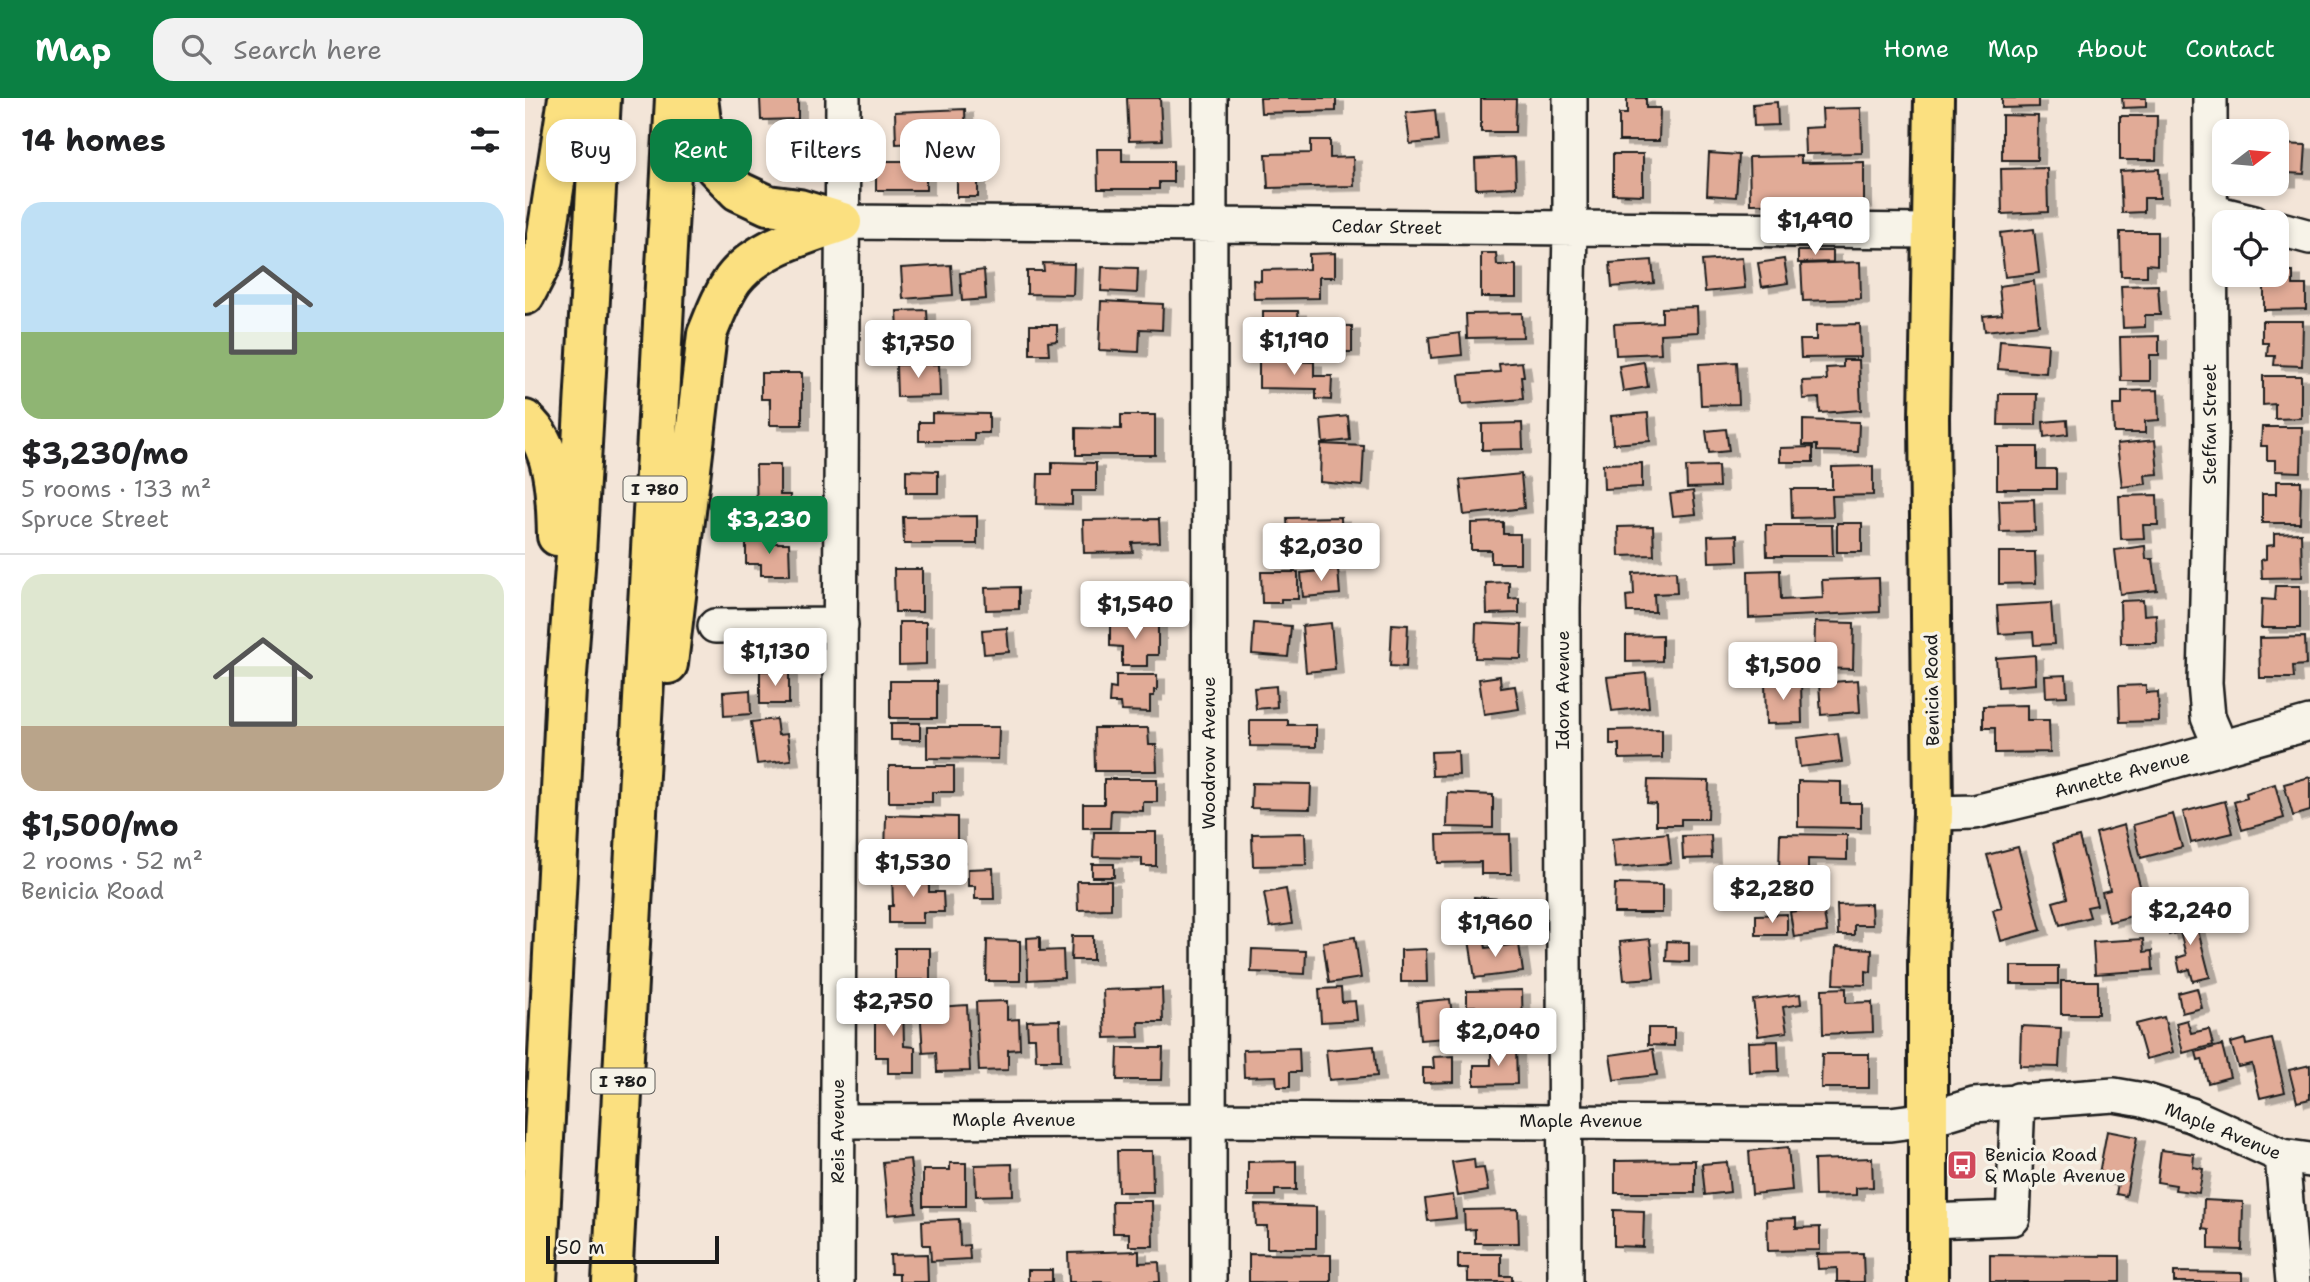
<!DOCTYPE html>
<meta charset="utf-8">
<style>
:root{--surface:#fff;--page:#f2f2f2;--text:#202124;--muted:#757577;--line:#e0e0e0;--accent:#0b8043}
body{margin:0;font-family:"Shantell Sans",sans-serif;background:var(--page);color:var(--text);height:100vh;display:flex;flex-direction:column;font-size:26px;white-space:nowrap}
*{box-sizing:border-box;margin:0}
p{font-size:23px;color:var(--muted)}
.icon{flex:none;width:38px;height:38px;fill:none;stroke:currentColor;stroke-width:2;stroke-linecap:round;stroke-linejoin:round}
.map{position:relative;flex:1;overflow:hidden}
.panel{display:flex;flex-direction:column;background:var(--surface);width:525px}
.panel>*{flex:none}
.hud{position:absolute;left:21px;top:21px;width:665px;height:63px;display:flex;gap:14px}
.needle{width:46px;rotate:74deg}
.buttons{position:absolute;left:1687px;top:21px;display:grid;gap:14px}
.buttons a{display:grid;place-items:center;width:77px;height:77px;border-radius:14px;background:var(--surface);box-shadow:0 4px 10px #0003;font-size:35px}
.scale{position:absolute;left:21px;bottom:18px;width:173px;box-sizing:border-box;padding-left:7px;border:4px solid #1c1c1c;border-top:0;font-size:19px;line-height:24px;white-space:nowrap;color:#1c1c1c;-webkit-text-stroke:5px #f7f3e8;paint-order:stroke}
.price{position:absolute;translate:-50% -60px;padding:0 16px;border-radius:7px;background:#fff;color:#222;font-size:23px;line-height:46px;filter:drop-shadow(0 2px 4px #0008)}
.price::after{content:'';position:absolute;left:50%;top:42px;width:21px;height:16px;margin-left:-10px;background:inherit;clip-path:polygon(0 0,100% 0,50% 100%)}
.price.selected{background:var(--accent);color:#fff}
ul{padding:0;list-style:none}
li{display:grid;align-content:center;gap:14px;height:371px;padding:0 21px}
li+li{border-top:2px solid var(--line)}
li span{display:grid;place-items:center;height:217px;border-radius:21px;color:#555}
li>.icon{margin-inline-start:auto}
span .icon{width:126px;height:126px;fill:#fffc;stroke-width:1}
li b{font-size:30px}
h2{display:flex;justify-content:space-between;align-items:center;height:84px;padding:0 21px;font-size:30px}
.tag{padding:0 24px;border-radius:21px;background:var(--surface);box-shadow:0 4px 10px #0003;font-size:24px;line-height:63px}
.tag.selected{background:var(--accent);color:#fff}
header{display:flex;align-items:center;gap:42px;box-sizing:border-box;height:98px;padding:0 35px;background:var(--accent);color:#fff}
header strong{font-size:33px}
nav{display:flex;gap:38px;margin-inline-start:auto;font-size:24px}
.search{width:490px;height:63px;background:var(--page);display:flex;align-items:center;gap:18px;box-sizing:border-box;padding:0 24px;border-radius:21px;color:var(--muted);font-size:26px}
main{display:flex;flex:1;min-height:0}
.map>svg:first-child{display:block}
.building{fill:#e1ab97;stroke:#1c1c1c;stroke-width:2;filter:url(#shadow)}
.lines{fill:none;stroke-linecap:round;stroke-linejoin:round}
.minor-casing{stroke:#1c1c1c;stroke-width:38}
.major-casing{stroke:#1c1c1c;stroke-width:44}
.highway-casing{stroke:#1c1c1c;stroke-width:44}
.minor{stroke:#f7f3e8;stroke-width:33}
.major{stroke:#fbe080;stroke-width:38}
.highway{stroke:#fbe080;stroke-width:38}
.labels{text-anchor:middle;stroke-width:7;stroke-linejoin:round;paint-order:stroke}
.shield{fill:#f7f3e8;stroke:#5e5c59;stroke-width:2}
.shield-label{font-size:16px;font-weight:bold;fill:#1c1c1c}
.street-label{font-size:18px;fill:#1c1c1c;stroke:#f7f3e8}
.poi-label{font-size:18px;fill:#1c1c1c;stroke:#f7f3e8;text-anchor:start}
</style>
<header>
<strong>Map</strong>
<div class="search"><svg class="icon" aria-label="search" viewBox="0 0 24 24"><circle cx="10" cy="10" r="6"/><path d="M15 15l6 6"/></svg>Search here</div>
<nav><a>Home</a><a>Map</a><a>About</a><a>Contact</a></nav>
</header>
<main>
<section class="panel">
<h2>14 homes<svg class="icon" aria-label="filters" viewBox="0 0 24 24"><path d="M4 7h16M4 17h16"/><circle cx="9" cy="7" r="2"/><circle cx="15" cy="17" r="2"/></svg></h2>
<ul>
<li><span style="background:linear-gradient(#bfe0f5 60%,#8fb573 0)"><svg class="icon" aria-label="home" viewBox="0 0 24 24"><path d="M3 11l9-7 9 7M6 9v11h12V9"/></svg></span><div><b>$3,230/mo</b><p>5 rooms · 133 m²</p><p>Spruce Street</p></div></li>
<li><span style="background:linear-gradient(#dfe7d0 70%,#b9a48a 0)"><svg class="icon" aria-label="home" viewBox="0 0 24 24"><path d="M3 11l9-7 9 7M6 9v11h12V9"/></svg></span><div><b>$1,500/mo</b><p>2 rooms · 52 m²</p><p>Benicia Road</p></div></li>
</ul>
</section>
<div class="map">
<svg width="1785" height="1184" viewBox="0 0 1785 1184">
<defs>
<filter id="shadow"><feDropShadow dx="8" dy="4.5" stdDeviation="0" flood-color="#0004"/></filter>
</defs>
<rect width="100%" height="100%" fill="#f3e5d8"/>
<filter id="ink" filterUnits="userSpaceOnUse"><feTurbulence type="fractalNoise" baseFrequency=".0143" numOctaves="2"/><feDisplacementMap in="SourceGraphic" scale="14" xChannelSelector="R" yChannelSelector="G"/><feConvolveMatrix kernelMatrix="1 2 1 2 8 2 1 2 1" color-interpolation-filters="sRGB"/></filter>
<g filter="url(#ink)">
<path class="building" d="M235,0H273V21L236,22Z
M602,0H635L637,42L604,43Z
M735,0H811V13L736,15Z
M1102,0H1121V10H1135L1134,43H1094V16H1102Z
M1477,0H1513V9L1477,10Z
M1597,0H1621V9L1598,10Z
M956,1H991L990,34H956Z
M1252,4L1253,27L1229,28L1228,6Z
M1336,10L1337,55L1280,56L1279,30L1298,29L1297,11Z
M440,11L441,43L371,46L370,14Z
M910,12L913,43L885,46L881,15Z
M1477,17L1513,18L1512,62H1477Z
M1595,18H1632L1631,62H1595Z
M786,42H805V60L828,59L829,88L743,90L741,56L786,55Z
M1752,46L1781,47L1779,76L1763,75V84H1752Z
M572,51H597V63H648V84H634V91H573Z
M1184,55L1214,57L1211,99L1182,97Z
M1088,56H1118V97L1088,96Z
M1276,58V65L1339,64V105L1225,106L1224,59Z
M990,59L991,89L951,91L950,61Z
M351,63H401V92H351Z
M1522,70L1523,114L1477,116L1476,71Z
M1634,71L1635,100H1619V114L1597,115L1595,73Z
M432,75L453,76V99H432Z
M1509,131L1514,175L1480,179L1475,135Z
M1595,134H1632V167L1622,166V178H1596Z
M1273,153H1308V164L1273,165Z
M810,155V179H794V200L729,201L728,182L736,183V172L784,171V156Z
M956,155H971L972,167H991V199H956Z
M1217,160L1220,190L1180,194L1177,163Z
M1259,161L1263,185L1237,189L1233,165Z
M1127,162L1129,185L1087,189L1085,165Z
M1335,164L1336,201L1278,203L1276,166Z
M518,165L549,166L548,197L502,196V173H519Z
M426,167L428,197L378,201L376,170Z
M577,169L613,170L612,195L576,193Z
M459,172L461,201L437,203L435,175Z
M1752,174H1768V187H1781V211L1739,212V177H1752Z
M1509,183L1514,227L1460,233L1458,218L1477,216L1474,188Z
M1633,187L1635,217H1620V229L1598,230L1596,188Z
M576,203L638,206L637,232L615,231L614,254L574,252Z
M1172,209L1173,234L1135,236L1136,255L1091,257L1089,226L1137,224V210Z
M402,212L404,250L374,251L372,213Z
M738,213H773L774,227L827,228V254H738Z
M997,215L998,239L942,240L941,216Z
M1737,223H1778L1777,268L1749,267L1750,258H1742L1743,245H1737Z
M1335,226L1336,259L1276,260L1275,242H1291V227Z
M505,227H532V243L523,244L524,256H505Z
M935,235L937,257L906,260L904,239Z
M1634,238V257H1625V283H1596L1595,239Z
M1475,242L1523,246L1521,275L1473,271Z
M734,262L789,264V278H807L806,302L791,301V291L734,290Z
M1318,262H1334L1336,312L1295,315L1294,300L1278,301L1277,283L1302,282L1301,270L1318,269Z
M997,264L999,278H996L998,301L937,306L934,277L975,274L974,266Z
M1119,264L1123,289L1098,293L1094,268Z
M1212,264L1214,306L1176,307L1174,266Z
M414,266L415,298L372,299L371,267Z
M236,275H277V327H245V301H236Z
M1738,278H1776V320L1750,321V306L1738,307Z
M1633,292L1634,322L1620,323V335H1589L1588,307H1597V293Z
M1474,296H1512L1511,327H1473Z
M407,315L464,316V335H449V343H394V324H407Z
M1123,315L1125,343L1088,346L1086,318Z
M596,317H630V357H551V330L596,331Z
M823,318L825,342L798,345L796,321Z
M1278,322L1334,324L1333,354L1292,353V347H1278Z
M1542,322L1543,336L1519,339L1518,324Z
M997,325L998,351L957,352V326Z
M1737,329H1777L1776,374L1750,373V362H1742V348H1736Z
M1201,331L1204,353L1184,355L1181,333Z
M1630,342L1633,376L1620,377L1621,386L1597,389L1592,346Z
M796,346L839,348L837,388L795,384Z
M1288,349V364H1255V350Z
M1472,349H1512V371H1531V391H1472Z
M527,364L571,365V393H547V407L512,406L513,376H527Z
M1117,365V389L1079,391L1078,366Z
M231,367H255V397H265V423H232Z
M1193,368L1194,389L1162,390L1161,369Z
M1348,368V397L1307,398L1308,419L1267,420L1266,391H1307V369Z
M381,372L413,373V395H381Z
M996,376L999,410L939,417L935,382Z
M1751,383H1776L1775,425H1737V396H1751Z
M1168,393L1171,416L1148,418L1145,396Z
M1632,397L1633,427H1618L1619,440L1596,441L1594,398Z
M1509,401L1510,433L1475,434L1474,402Z
M452,418V446H379L378,419Z
M816,419L817,465L753,466L752,440L763,439L762,420Z
M634,421L635,444L607,445L608,454L559,455L558,422Z
M978,424V436H995V465H966V452H946V425Z
M1312,425H1337V454H1312Z
M1241,427H1307L1308,458H1242Z
M1128,428L1129,457L1094,458L1093,429Z
M1776,435L1777,479L1737,480L1736,462L1741,461V448L1749,447V436Z
M1212,437L1213,463L1184,464L1183,438Z
M246,440V445H264L265,477H236V466H221V441Z
M1620,448L1621,461H1628L1632,492L1595,496L1590,452Z
M1474,454H1510L1511,485L1474,486Z
M369,471H397V514H370Z
M813,471L815,496L778,499L776,475Z
M1255,472L1256,502L1298,500L1297,482L1354,480L1355,514L1224,520L1223,473Z
M1151,473L1152,495L1129,496L1130,514H1102L1101,498L1109,497L1108,475Z
M736,474H773V501H756V505H737Z
M984,484V501L994,500V515L962,516L961,485Z
M634,486L635,513L596,514L595,487Z
M1751,488H1775V530H1736L1737,501L1750,502Z
M494,489V511L461,512L460,490Z
M1618,502L1619,517L1631,516L1632,545H1596L1595,503Z
M1526,505L1529,546L1509,547L1508,534L1474,536L1472,508Z
M374,524H401V566L374,567Z
M585,524H633V557H622V568H597V549L585,548Z
M1290,524L1329,525L1328,571L1289,570Z
M729,525L766,528L763,559L727,556Z
M806,525L810,571L781,574L777,528Z
M951,525L997,527L996,561L950,560Z
M867,526L883,527L881,569L865,568Z
M482,530L484,554L459,556L457,532Z
M1137,537V563L1101,564V538Z
M1780,539L1781,567L1768,568L1769,580H1735L1734,540Z
M1510,557L1511,586L1473,589L1471,560Z
M235,573H264V606H235Z
M1121,575L1124,609L1087,613L1082,579Z
M591,577H632V592H629V598H625V614L596,613L595,605H584L585,590L591,591Z
M1541,577L1542,598L1521,599L1520,578Z
M975,578L976,590L990,588L994,611L959,616L954,581Z
M1333,582L1335,614L1296,617L1294,585Z
M365,583H412V620H365Z
M1240,583H1276L1277,625L1241,626Z
M1621,587V595L1633,594L1634,623L1595,624L1594,588Z
M751,588L752,609L731,611L729,590Z
M225,592L226,616L199,618L198,594Z
M1502,607V622H1524L1525,654L1470,655V630H1458V608Z
M251,621L253,637L262,636L266,662L232,666L226,624Z
M725,622H763V627H791V649L725,648Z
M366,625H395V642H366Z
M402,629H474L473,661L402,660Z
M569,630H623L624,647H631L632,673H570Z
M1137,631V660L1094,661V646H1085V632Z
M1313,635L1317,664L1275,669L1272,640Z
M933,653L934,677L907,678L906,654Z
M364,668H429V694H407V704H364Z
M1785,679V713L1768,718L1759,686Z
M579,681H632V704H618V713L586,712L585,730H558V706H579Z
M1123,682L1184,683L1183,721H1156V727H1131V706L1122,705Z
M1273,683L1316,684V705H1336V730L1273,729Z
M727,685L786,686L785,711L726,710Z
M1750,686L1759,720L1717,732L1709,704L1722,700L1721,695Z
M923,695L968,697V730L922,729Z
M1700,703L1708,735L1666,745L1658,714Z
M1648,716L1657,749L1616,760L1608,727Z
M361,717L432,719V760L360,758Z
M1599,727L1622,814L1584,824L1577,794L1585,792L1571,735Z
M569,734H631V768H617V760L568,759Z
M780,735L781,767L728,768L727,736Z
M1143,735L1146,765L1090,770L1087,741Z
M985,736L986,776H956V764L913,765L912,737Z
M1255,736L1322,737V762L1283,761V774H1254Z
M1186,737L1187,760L1158,761L1157,738Z
M1554,739L1572,807L1562,809L1565,819L1535,827L1528,804L1542,800L1528,745Z
M1493,749L1516,832L1476,843L1468,812L1477,810L1462,757Z
M567,766H589V779H567Z
M468,770L469,801H450V788H443V771Z
M404,776V794H418L419,814H398V825H364V808H368L367,777Z
M552,783H586V811L553,812Z
M1090,786L1137,787V815H1089Z
M761,791L767,826L745,829L739,795Z
M949,799L988,802L987,829L947,827Z
M1346,806L1347,827H1329V837H1313L1312,807Z
M1298,809L1302,834L1269,839L1265,814Z
M1262,816V837H1231V817Z
M1669,817L1685,879L1668,883L1665,871L1655,874L1652,860L1661,857L1655,834L1644,837L1641,824Z
M547,838H568V862H546Z
M515,839V853L538,852L539,880L503,882L502,840Z
M830,839L836,880L804,885L798,844Z
M959,841L961,850L994,846L998,874L950,880L944,842Z
M1125,841L1129,880L1099,882L1095,844Z
M1618,841L1619,854L1627,853L1628,872L1570,876L1568,844Z
M462,842L495,843V883H461Z
M1142,843L1164,844V864L1141,863Z
M1311,849L1347,851L1346,874L1341,873V887L1309,886Z
M370,850H405V882H370Z
M727,851L781,853L780,876L726,874Z
M901,851L902,884H876V852Z
M1486,868H1533V886H1486Z
M1536,883H1573V916H1536Z
M637,890L638,924H613L614,939L580,940L578,892Z
M816,890L817,904L830,903L832,922L796,924L794,891Z
M1321,890V905L1347,904L1348,934L1298,936L1297,891Z
M1672,890L1677,910L1657,915L1653,895Z
M997,892L998,935L950,936V908H942V893Z
M1275,896L1276,906L1258,909L1262,934L1233,938L1228,902Z
M925,901L927,917H933L935,939L895,942L892,904Z
M350,903H378L379,948L390,949V975H363V959H350Z
M482,903V922L494,921L495,951L483,952V972L454,973L451,904Z
M442,907L445,973L412,974L411,954L398,955L395,910Z
M1639,919L1648,954L1621,961L1611,926Z
M535,922L536,962H511L510,940H503L502,923Z
M1662,922L1666,935L1684,931L1688,947L1658,955L1651,925Z
M1496,928L1536,930L1534,969L1495,968Z
M1123,930H1149V948L1123,947Z
M1720,941L1721,947L1747,941L1760,994L1735,1000L1727,966L1713,969L1706,945Z
M1253,943L1254,973L1224,974L1223,944Z
M1697,947L1705,979L1683,985L1677,961L1673,962L1671,954Z
M849,948L852,978L804,982L801,952Z
M966,948H991L992,986L949,987V967H966Z
M593,950H638L637,982H592Z
M774,950L775,974H765V989H752L751,978L719,979L718,952Z
M1128,951L1132,977L1089,982L1085,957Z
M1297,956H1344V990H1296Z
M929,958V984L898,985V970H909L908,959Z
M1785,967V1001L1772,1004L1764,972Z
M1582,1033L1612,1039L1601,1098L1591,1096L1593,1085L1573,1081Z
M1263,1049L1267,1092L1227,1096L1224,1053Z
M1636,1052L1669,1056L1668,1069L1678,1071L1674,1095L1650,1092L1651,1087L1632,1084Z
M592,1053H627L628,1094H593Z
M1347,1060L1348,1089L1331,1090V1097L1290,1098L1289,1062Z
M385,1061L391,1114L363,1117L358,1064Z
M949,1061L950,1071L959,1070L963,1093L933,1098L927,1064Z
M1170,1062V1095H1090V1063Z
M771,1063V1092H750V1098H723V1064Z
M1202,1064L1205,1094L1180,1097L1177,1066Z
M425,1065H441V1108H398V1072H425Z
M487,1066L488,1097L451,1098L450,1067Z
M928,1097L931,1120L903,1123L900,1101Z
M1679,1102L1718,1104L1717,1152L1684,1151V1132L1678,1131Z
M587,1103H627L628,1148H604V1135H588Z
M730,1107L791,1109V1150H742V1128H731Z
M993,1111L994,1145H950V1131L940,1132L939,1112Z
M1089,1112L1119,1113L1118,1149L1089,1148Z
M1271,1120V1130L1295,1129V1152L1243,1153L1242,1121Z
M434,1121L435,1148L444,1147L445,1161L406,1163L405,1147H398L397,1123Z
M614,1153V1165L634,1164L635,1184H544L543,1155Z
M1338,1155L1339,1184H1312V1170L1293,1171L1292,1156Z
M402,1156L403,1184H374V1176H366L365,1157Z
M724,1156L806,1157V1184H724Z
M933,1156H976V1178H987V1184H943V1170H933Z
M1465,1157L1595,1158V1184H1465Z
M503,1172H527V1184H503Z
M1649,1174L1717,1175V1184H1649Z"/>
<g class="lines">
<g class="minor-casing">
<path id="minor" d="M1685,0L1686,332L1680,585L1683,619L1696,650
M1685,113L1729,124
M317,124L1407,133
M1752,130L1785,139
M190,528L316,527
M1408,715L1450,714L1570,685L1785,625
M313,1023L684,1022L1365,1026L1403,1021L1449,1007L1589,997L1618,1002L1666,1017L1757,1058L1785,1062
M1757,1058L1768,1184
M1403,1123L1488,1120L1493,1002
M312,1184L318,0
M684,1184L685,0
M1040,1184L1038,511L1045,130V0"/>
</g>
<g class="major-casing">
<path id="major" d="M1403,1184V861L1408,715L1404,320L1409,0"/>
</g>
<g class="highway-casing">
<path id="highway" d="M173,0L178,40L190,69L213,93L243,107L274,111L317,124
M0,197L18,162L43,0
M0,322C31,349 31,400 32,438
M143,566L182,236C190,217 196,199 208,182C233,149 280,137 317,124
M12,1184L41,590L51,456L76,0
M87,1184L150,0"/>
</g>
<use href="#minor" class="minor"/>
<use href="#major" class="major"/>
<use href="#highway" class="highway"/>
</g>
</g>
<defs>
<g id="bus-square" transform="scale(1.575)"><rect x="-9" y="-9" width="18" height="18" rx="4" fill="#d1495b" stroke="#f7f3e8"/><path d="M-5-6H5V4H4V6H2V4H-2V6H-4V4H-5ZM-3.5-4V0h7V-4ZM-3.5 1.2v1.5H-2V1.2ZM2 1.2v1.5H3.5V1.2Z" fill="#fff"/></g>
</defs>
<g fill-rule="evenodd">
<use href="#bus-square" x="1437" y="1067"/>
</g>
<g class="labels">
<g class="shield">
<rect x="98.5" y="378.5" width="63" height="25" rx="5"/>
<rect x="66.5" y="970.5" width="63" height="25" rx="5"/>
</g>
<g class="shield-label">
<text x="130" y="397">I 780</text>
<text x="98" y="989">I 780</text>
</g>
<g class="street-label">
<text transform="translate(862 129) rotate(1)" y="6">Cedar Street</text>
<text transform="translate(1685 326) rotate(-90)" y="6">Steffan Street</text>
<text transform="translate(1038 592) rotate(-90)" y="6">Idora Avenue</text>
<text transform="translate(1407 592) rotate(-91)" y="6">Benicia Road</text>
<text transform="translate(684 655) rotate(-90)" y="6">Woodrow Avenue</text>
<text transform="translate(1597 676) rotate(-15)" y="6">Annette Avenue</text>
<text x="489" y="1028">Maple Avenue</text>
<text x="1056" y="1029">Maple Avenue</text>
<text transform="translate(313 1033) rotate(-90)" y="6">Reis Avenue</text>
<text transform="translate(1698 1033) rotate(22)" y="6">Maple Avenue</text>
</g>
<g class="poi-label">
<text x="1460" y="1063">Benicia Road<tspan x="1460" dy="21">&amp; Maple Avenue</tspan></text>
</g>
</g>
</svg>
<div class="buttons">
<a><svg class="needle" viewBox="-14 -14 28 28"><path d="M0-13l5 13h-10z" fill="#e53935"/><path d="M0 13l5-13h-10z" fill="#757577"/></svg></a>
<a><svg class="icon" aria-label="locate" viewBox="0 0 24 24"><circle cx="12" cy="12" r="6"/><path d="M12 2v4M12 18v4M2 12h4M18 12h4"/></svg></a>
</div>
<div class="scale">50 m</div>
<b class="price" style="left:1290px;top:159px">$1,490</b>
<b class="price" style="left:769px;top:279px">$1,190</b>
<b class="price" style="left:393px;top:282px">$1,750</b>
<b class="price selected" style="left:244px;top:458px">$3,230</b>
<b class="price" style="left:796px;top:485px">$2,030</b>
<b class="price" style="left:610px;top:543px">$1,540</b>
<b class="price" style="left:250px;top:590px">$1,130</b>
<b class="price" style="left:1258px;top:604px">$1,500</b>
<b class="price" style="left:388px;top:801px">$1,530</b>
<b class="price" style="left:1247px;top:827px">$2,280</b>
<b class="price" style="left:1665px;top:849px">$2,240</b>
<b class="price" style="left:970px;top:861px">$1,960</b>
<b class="price" style="left:368px;top:940px">$2,750</b>
<b class="price" style="left:973px;top:970px">$2,040</b>
<div class="hud">
<a class="tag">Buy</a>
<a class="tag selected">Rent</a>
<a class="tag">Filters</a>
<a class="tag">New</a>
</div>
</div>
</main>
